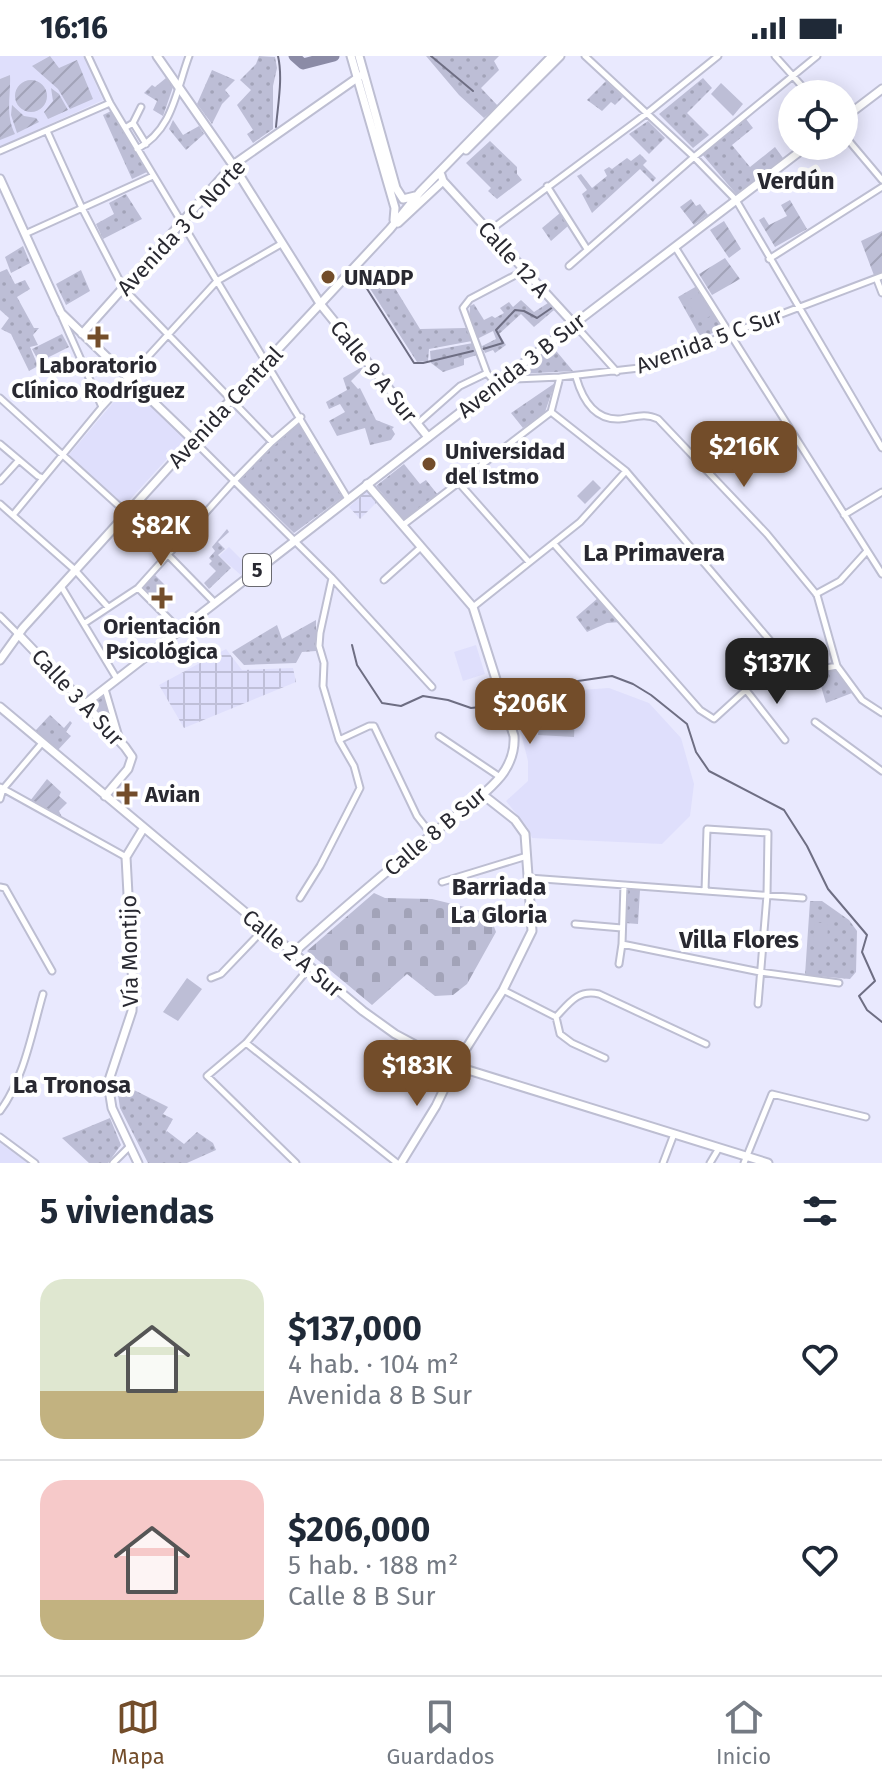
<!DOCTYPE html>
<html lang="es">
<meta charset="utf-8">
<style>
:root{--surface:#fff;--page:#f6f6f7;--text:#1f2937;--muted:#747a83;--line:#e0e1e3;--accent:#734d2a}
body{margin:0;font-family:"Fira Sans",sans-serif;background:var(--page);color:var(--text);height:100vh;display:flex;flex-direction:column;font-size:30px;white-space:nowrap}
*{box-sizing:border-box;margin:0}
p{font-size:26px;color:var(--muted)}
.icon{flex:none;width:44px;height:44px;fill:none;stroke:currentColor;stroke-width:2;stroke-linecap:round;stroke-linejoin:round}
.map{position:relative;height:1107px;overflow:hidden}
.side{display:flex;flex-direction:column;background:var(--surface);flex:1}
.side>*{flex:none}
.tools{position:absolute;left:778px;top:24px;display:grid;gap:16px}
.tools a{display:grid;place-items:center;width:80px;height:80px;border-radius:50%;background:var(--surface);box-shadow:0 4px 20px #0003;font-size:40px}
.price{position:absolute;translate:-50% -68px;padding:0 18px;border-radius:16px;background:var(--accent);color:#fff;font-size:26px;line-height:52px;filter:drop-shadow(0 2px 4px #0008)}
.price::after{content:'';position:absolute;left:50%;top:48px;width:24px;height:18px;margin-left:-12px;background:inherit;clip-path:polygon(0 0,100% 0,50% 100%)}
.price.active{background:#222;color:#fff}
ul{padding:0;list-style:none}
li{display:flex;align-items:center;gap:24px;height:200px;padding:0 40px}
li+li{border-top:2px solid var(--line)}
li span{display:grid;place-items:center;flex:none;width:224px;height:160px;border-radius:24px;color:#555}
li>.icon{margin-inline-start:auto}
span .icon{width:96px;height:96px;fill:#fffc;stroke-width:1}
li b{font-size:34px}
h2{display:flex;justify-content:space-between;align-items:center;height:96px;padding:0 40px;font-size:34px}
.status{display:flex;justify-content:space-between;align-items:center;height:56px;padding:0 40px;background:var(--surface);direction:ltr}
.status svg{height:22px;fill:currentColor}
.dock{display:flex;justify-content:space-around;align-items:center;height:112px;border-top:2px solid var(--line);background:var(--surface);font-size:22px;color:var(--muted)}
.dock a{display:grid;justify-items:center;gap:4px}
.dock .active{color:var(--accent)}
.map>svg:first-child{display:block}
.built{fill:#dfdffc}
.industrial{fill:url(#industrial-grid)}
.grass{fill:url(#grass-dots)}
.cemetery{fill:url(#cemetery-stones)}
.garden{fill:url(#garden-furrows)}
.pitch{fill:#bdbed6}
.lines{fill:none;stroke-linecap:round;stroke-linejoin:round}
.stream{stroke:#6e6e83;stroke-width:2}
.river{stroke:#8b8ba6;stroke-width:11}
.street-casing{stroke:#bdbed2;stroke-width:9}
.secondary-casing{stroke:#bdbed2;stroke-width:11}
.primary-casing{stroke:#bdbed2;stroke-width:11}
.street{stroke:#fff;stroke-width:5}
.secondary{stroke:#fff;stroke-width:7}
.primary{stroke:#fff;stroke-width:7}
.poi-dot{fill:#734d2a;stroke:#fff;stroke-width:3}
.labels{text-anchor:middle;stroke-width:8;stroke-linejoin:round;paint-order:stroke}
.shield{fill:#fff;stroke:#69696f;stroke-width:2}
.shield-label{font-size:20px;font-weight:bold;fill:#292931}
.street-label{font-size:22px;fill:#292931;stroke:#fff}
.poi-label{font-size:22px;font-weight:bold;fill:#292931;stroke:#fff;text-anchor:start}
.neighbourhood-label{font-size:24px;font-weight:bold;fill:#292931;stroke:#fff}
</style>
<div class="status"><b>16:16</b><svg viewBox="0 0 49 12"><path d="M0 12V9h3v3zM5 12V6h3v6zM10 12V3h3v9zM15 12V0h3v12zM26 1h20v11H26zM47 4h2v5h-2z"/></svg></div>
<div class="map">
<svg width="882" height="1107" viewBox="0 0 882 1107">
<defs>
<pattern id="industrial-grid" width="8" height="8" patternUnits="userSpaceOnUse" patternTransform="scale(2)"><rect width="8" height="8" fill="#dfdffc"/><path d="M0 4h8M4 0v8" fill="none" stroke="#bfbfd8"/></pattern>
<pattern id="grass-dots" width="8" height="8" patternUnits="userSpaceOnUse" patternTransform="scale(2)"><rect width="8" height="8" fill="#bdbed6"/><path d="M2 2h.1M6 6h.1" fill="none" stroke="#a2a3b8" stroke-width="1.8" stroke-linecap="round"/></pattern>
<pattern id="cemetery-stones" width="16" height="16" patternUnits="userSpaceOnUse" patternTransform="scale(2)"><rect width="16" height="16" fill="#bdbed6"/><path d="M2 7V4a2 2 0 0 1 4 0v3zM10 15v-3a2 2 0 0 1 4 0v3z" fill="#a2a3b8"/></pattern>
<pattern id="garden-furrows" width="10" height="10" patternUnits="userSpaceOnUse" patternTransform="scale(2)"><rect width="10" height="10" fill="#bdbed6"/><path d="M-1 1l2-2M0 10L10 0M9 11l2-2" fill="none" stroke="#a2a3b8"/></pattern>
</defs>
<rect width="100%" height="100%" fill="#e9e9fe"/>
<path class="built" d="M0,0H83L103,44L0,91Z
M128,329L186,382L125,449L68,400Z
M229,491L251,513L242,520L219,500Z
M476,589L485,618L463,625L454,596Z
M609,632L649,647L681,682L694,728L690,760L662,788L532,782L528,772L506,745L528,725V705L517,661L566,643L580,634Z
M0,1087L28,1107H0Z"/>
<path class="industrial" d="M368,434L378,445L360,463L349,451Z
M226,593L242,614L293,612L296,626L184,672L159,629Z"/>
<path class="grass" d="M259,0L275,1L277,12L273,30V73L253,87L247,78L253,74L237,49L251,34L240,24L256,8Z
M426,0H499L494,5L499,14L481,32L498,50L484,62L459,39Z
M212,14L235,24L225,34L230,40L222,48L212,68L197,48Z
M166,22L173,31L163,60L153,54L157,45L144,37L152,29L155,31Z
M703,22L712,32L687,57L709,79L693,92L659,58Z
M606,25L623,41L615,49L611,46L602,55L587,44Z
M111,55L147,116L132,123L103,59Z
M746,63L753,72L732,89L750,111L775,91L783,102L737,139L702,98Z
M173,64L183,79L199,70L204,78L186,94L169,73Z
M648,65L665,82L649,98L629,78Z
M490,85L517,111V118L522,124L497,143L488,135L491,132L466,107Z
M640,98L647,105L643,109L656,122L653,126L640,113L592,157L582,138L587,134L577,120L581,118L592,132L607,120L604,114L609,111L612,113L627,102L631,105Z
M126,138L142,163L103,183L96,168L114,158L109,147Z
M560,157L568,170L551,185L542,172Z
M23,190L30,207L11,217L5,201Z
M7,213L15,228L25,224L30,233L17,241L34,272H39L33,279L38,289L30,291L38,310L29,315L11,278L1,273L9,262L0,254V216Z
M81,214L90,235L66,249L56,228Z
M365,218L379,231L390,224L420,273L466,272L472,285L429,293L428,305L417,306L362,220Z
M697,230L722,273L701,282L678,241Z
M521,244L534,256L548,247L554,254L534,271L521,258L499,278L506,289L495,297L493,294L485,297L482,290L496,283L493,275L477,283L469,265L470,250L474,248L484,264L492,260L495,262L504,257L500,252L509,246L513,251Z
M62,278L69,291L39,306L32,293Z
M473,287L477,299L464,303V309L443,316L431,307L430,295Z
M552,290L573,315L517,318Z
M362,311L363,313L351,325L358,333L360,332L376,364L394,371L392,373L395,378L391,384L370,389L365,372L337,380L329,365L345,356L340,348L329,353L326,346L347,334L343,322Z
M555,327L545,356L523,372L511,357Z
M300,367L343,441L294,477L239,424L274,388Z
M404,408L420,428L426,424L438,439L405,465L376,430Z
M227,473L229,476L218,486L225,493L218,499L231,512L209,533L204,527L216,515L209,508L212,505L209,502L215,495L212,491Z
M155,519L166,530L154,542L143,531Z
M598,542L621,566L607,567L587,576L576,561Z
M316,564V595L302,596L296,607L244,609L232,596L277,569L282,583Z
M829,614L837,615L852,637L826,647L817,617Z
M104,638L113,669H112L92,648Z
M50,659L64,672L70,665L72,667L66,676L71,680L57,695L35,675Z
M628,833L640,834L638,868L625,867Z
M810,845H822L849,864L857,875L856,916L850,923L805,919Z
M116,1025L168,1051L163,1058L173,1063L165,1077L167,1075L184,1088L197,1076L213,1087L216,1094L187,1107H148L120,1052Z
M110,1062L121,1089L108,1107H89L62,1082Z"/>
<path class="cemetery" d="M374,837L385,842L432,843L489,857L496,876L467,928L453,939L435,940L407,918L372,949L307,895Z"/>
<path class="garden" d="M50,0L59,12L77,4L93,43L70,53L58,33L32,10Z
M10,19C11,41 5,58 15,78L0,84V23Z
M15 40a16 16 0 1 1 32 0a16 16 0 1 1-32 0Z
M51,32L59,38L68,54L48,63L44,56L53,45Z
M12,49L24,60L36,62L39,66L17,77L11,59Z
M691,143L696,150L700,148L708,159L694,169L680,151Z
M790,144L807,173L775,191L759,164L764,161L769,169L787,160L781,149Z
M724,165L741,193L729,202L710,174Z
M882,175V218L875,222L861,185Z
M725,202L740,223L712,239L699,218Z
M47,723L61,736L59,740L67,747L59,755L62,761L30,745Z"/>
<path class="pitch" d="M721,27L743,48L733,60L711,38Z
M699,238L712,259L700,266L687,245Z
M593,424L601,432L585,448L577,440Z
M539,659L575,661L574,681L538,679Z
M815,867H828L827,891H813Z
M187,922L202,933L178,965L163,956Z"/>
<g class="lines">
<path class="stream" d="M431,0L473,35
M276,71C278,47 283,22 278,0
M357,217L414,307H423L473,295
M483,293L503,287L496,274L515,254L524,255L537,262L553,251
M352,589L357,609L382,647L401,650L423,640L448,644L471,652L489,650
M516,653L567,636L578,625L612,620L633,628L651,639L687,668L696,696L709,715L784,754L807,790L828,833L867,879L862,896L875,925L859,940L867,954L882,966"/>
<path class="river" d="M294,0L303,8L334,0"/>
<g class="street-casing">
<path id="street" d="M88,0L110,47L348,443
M585,0L694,101L736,144L882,392
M775,0L809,38
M133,67L146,88
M125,72L133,67L141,51
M47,75L82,152L124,233L272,386
M844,79L882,124
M137,93C173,74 176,35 189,0
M0,95L110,47
M547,130L587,193
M489,175L646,58L718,0
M25,178L153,120
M675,191L882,518
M769,203L882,131
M569,210L694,101L817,0
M877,224L882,237
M62,261L102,351
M574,268L617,316
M507,321L515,323L560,321
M576,321C582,342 594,364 619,363C633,362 644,356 658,363L767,478L817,539L837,610L862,644L882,657
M496,328L487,317L463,252L470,243L525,214
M0,342L130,460L215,547
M551,356L626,415L789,607L805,616L837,610
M417,368L460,330L487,317
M193,384L332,522L432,631
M0,388L38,420L43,422
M0,425L19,404
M459,427L529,506
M0,448L75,514L108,551
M13,459L102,351L217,225L281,188
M844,459L882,436
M403,469L551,356L560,321L639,312L882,220
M554,488L700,654L714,663L783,600
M384,524L421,491
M61,530L117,623
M138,532L180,574
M816,538L840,525L867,495
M473,551L580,466L626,415
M0,560L18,578
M85,567L138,532L234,425L272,386L301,361
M105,633L120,684
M746,634L785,684
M815,666L882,715
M439,680L500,721
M339,684L369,670H374L417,760L431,778
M0,731L126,801
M0,743L3,733L42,687
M529,822L803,842
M442,826L527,800
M624,829L622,888L760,916L839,927
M0,831L5,832L52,915
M705,835L707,773L768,777L767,839L758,948
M300,842L320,810L360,732L354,710L339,684L323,630L324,607L319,590L320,577L332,522
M575,868L622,872
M619,908L622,888
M211,922L221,918L264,873
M503,934L556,961C569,947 578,933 599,938L706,988
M556,961L560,978L572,987L605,1002
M246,987L397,1107
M0,1055C24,1023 32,976 43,938
M0,1081L35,1107
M113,1107L129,1091
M296,1107L207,1020L246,987L310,911
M663,1107L674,1078
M710,1107L719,1092
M744,1107L772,1038L866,1061"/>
</g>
<g class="secondary-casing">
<path id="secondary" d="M157,0L233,109L321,249L428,381
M844,62L882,33
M0,123L61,257L193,384
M574,268L807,90
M82,278L233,109L360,20
M85,648L125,691L132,701L128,713L105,740
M0,651L363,955L395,978L455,1010L768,1107
M293,897C338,857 383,818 430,780C453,760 482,743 501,720C511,707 515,695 514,680L473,551L367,428
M138,1107L112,1052L108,1027L132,955L133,932L126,801L143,773
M401,1107L436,1050L455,1010L503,934L532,875L525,778L515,764L482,738"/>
</g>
<g class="primary-casing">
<path id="primary" d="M351,0L395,152L394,164
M359,0L396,132L403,143L415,140
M466,94L560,0
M398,167L443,125
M18,578L85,648L574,268L443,125L441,119
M0,604L23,572L198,379L390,173L420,136L552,0"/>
</g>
<use href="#street" class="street"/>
<use href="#secondary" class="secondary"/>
<use href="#primary" class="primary"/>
</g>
<g class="poi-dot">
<circle cx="328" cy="221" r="8"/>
<path d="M94 269h8v8h8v8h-8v8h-8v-8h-8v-8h8z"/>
<circle cx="429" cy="408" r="8"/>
<path d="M158 530h8v8h8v8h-8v8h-8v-8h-8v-8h8z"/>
<path d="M123 726h8v8h8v8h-8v8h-8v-8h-8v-8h8z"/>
</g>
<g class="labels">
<rect class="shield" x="243" y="498" width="28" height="32" rx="6"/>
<g class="shield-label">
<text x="257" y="521">5</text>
</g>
<g class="street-label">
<text transform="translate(181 171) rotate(-47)" y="8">Avenida 3 C Norte</text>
<text transform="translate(514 203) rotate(48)" y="8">Calle 12 A</text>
<text transform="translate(709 284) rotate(-20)" y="8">Avenida 5 C Sur</text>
<text transform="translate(521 309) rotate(-38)" y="8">Avenida 3 B Sur</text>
<text transform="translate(374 315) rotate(51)" y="8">Calle 9 A Sur</text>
<text transform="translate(225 351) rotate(-47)" y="8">Avenida Central</text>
<text transform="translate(78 641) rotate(47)" y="8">Calle 3 A Sur</text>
<text transform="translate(435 775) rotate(-40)" y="8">Calle 8 B Sur</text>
<text transform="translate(129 895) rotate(-91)" y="8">Vía Montijo</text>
<text transform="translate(293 897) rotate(40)" y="8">Calle 2 A Sur</text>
</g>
<g class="poi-label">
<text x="344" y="229">UNADP</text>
<text x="98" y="317" text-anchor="middle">Laboratorio<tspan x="98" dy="25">Clínico Rodríguez</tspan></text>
<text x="445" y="403">Universidad<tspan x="445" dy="25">del Istmo</tspan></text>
<text x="162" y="578" text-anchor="middle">Orientación<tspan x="162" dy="25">Psicológica</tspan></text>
<text x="145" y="746">Avian</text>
</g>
<g class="neighbourhood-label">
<text x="796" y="133">Verdún</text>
<text x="654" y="505">La Primavera</text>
<text x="499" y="839">Barriada<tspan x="499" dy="28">La Gloria</tspan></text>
<text x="739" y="892">Villa Flores</text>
<text x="72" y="1037">La Tronosa</text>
</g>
</g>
</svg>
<div class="tools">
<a><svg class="icon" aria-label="locate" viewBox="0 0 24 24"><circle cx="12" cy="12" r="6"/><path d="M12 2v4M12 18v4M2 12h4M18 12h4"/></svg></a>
</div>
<b class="price" style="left:744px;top:433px">$216K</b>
<b class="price" style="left:161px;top:512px">$82K</b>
<b class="price active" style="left:777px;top:650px">$137K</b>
<b class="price" style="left:530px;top:690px">$206K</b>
<b class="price" style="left:417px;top:1052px">$183K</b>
</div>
<section class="side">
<h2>5 viviendas<svg class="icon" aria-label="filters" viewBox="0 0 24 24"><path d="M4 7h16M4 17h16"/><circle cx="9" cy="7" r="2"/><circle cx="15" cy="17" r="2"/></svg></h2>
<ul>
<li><span style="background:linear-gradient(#dfe7d0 70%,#c2b280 0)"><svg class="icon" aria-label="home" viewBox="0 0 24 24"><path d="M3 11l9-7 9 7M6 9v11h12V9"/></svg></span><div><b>$137,000</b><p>4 hab. · 104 m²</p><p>Avenida 8 B Sur</p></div><svg class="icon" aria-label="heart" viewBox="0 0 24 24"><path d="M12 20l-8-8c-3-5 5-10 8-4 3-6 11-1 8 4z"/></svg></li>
<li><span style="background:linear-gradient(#f6c9c9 75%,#c2b280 0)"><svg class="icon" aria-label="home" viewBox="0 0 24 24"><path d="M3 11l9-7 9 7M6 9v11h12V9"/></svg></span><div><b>$206,000</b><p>5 hab. · 188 m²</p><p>Calle 8 B Sur</p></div><svg class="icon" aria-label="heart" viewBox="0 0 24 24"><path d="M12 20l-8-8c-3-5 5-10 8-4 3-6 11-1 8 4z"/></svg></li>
</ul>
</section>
<nav class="dock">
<a class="active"><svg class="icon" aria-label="map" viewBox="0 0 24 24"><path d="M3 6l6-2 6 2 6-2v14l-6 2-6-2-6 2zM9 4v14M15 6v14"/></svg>Mapa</a>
<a><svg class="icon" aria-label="saved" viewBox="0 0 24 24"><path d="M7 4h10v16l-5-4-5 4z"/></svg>Guardados</a>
<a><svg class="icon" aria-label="home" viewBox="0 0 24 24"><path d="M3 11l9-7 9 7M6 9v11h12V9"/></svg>Inicio</a>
</nav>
